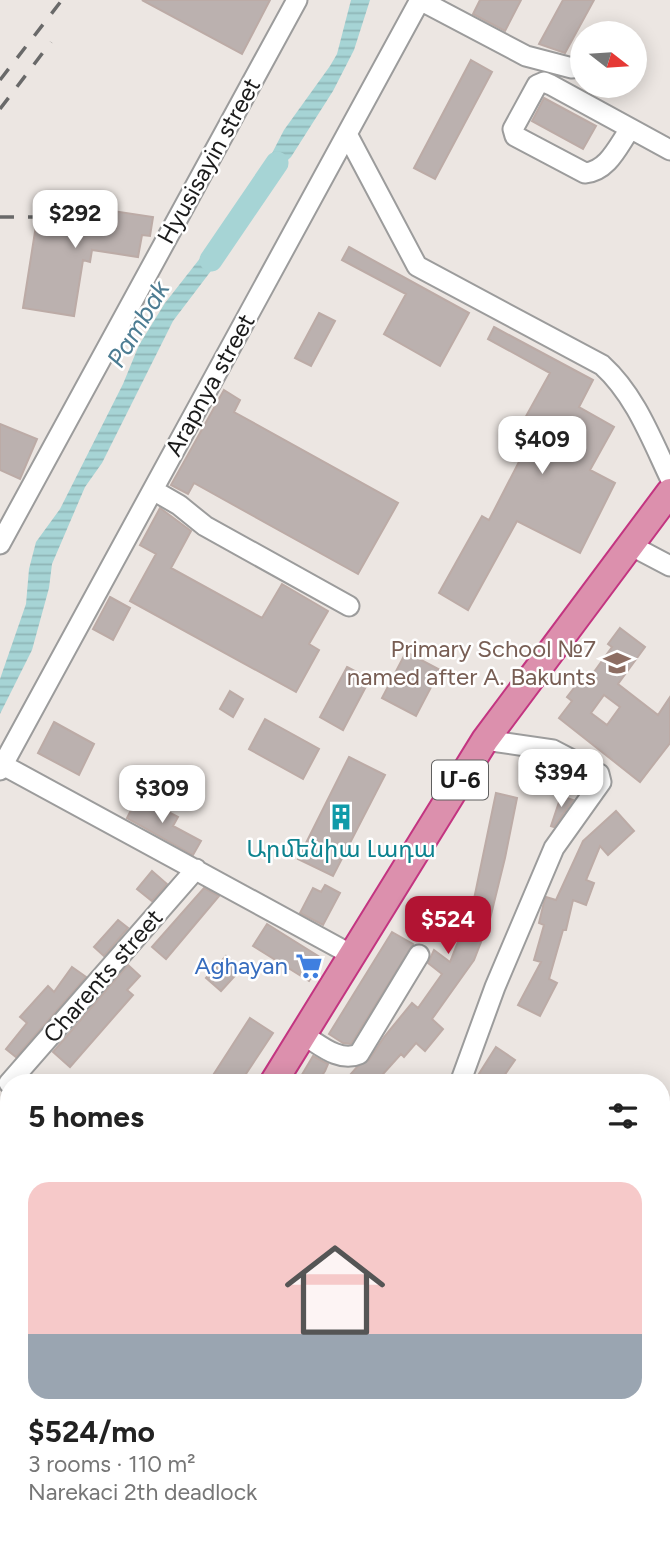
<!DOCTYPE html>
<meta charset="utf-8">
<style>
:root{--surface:#fff;--page:#f2f2f2;--text:#222;--muted:#767676;--line:#e0e0e0;--accent:#b21433}
body{margin:0;font-family:Figtree,"Noto Sans Armenian",sans-serif;background:var(--page);color:var(--text);height:100vh;display:flex;flex-direction:column;font-size:26px;white-space:nowrap}
*{box-sizing:border-box;margin:0}
p{font-size:23px;color:var(--muted)}
.icon{flex:none;width:38px;height:38px;fill:none;stroke:currentColor;stroke-width:2;stroke-linecap:round;stroke-linejoin:round}
.map{position:relative;flex:1;overflow:hidden}
.panel{position:absolute;left:0px;top:1074px;width:670px;height:471px;display:flex;flex-direction:column;background:var(--surface);border-radius:28px 28px 0 0;box-shadow:0 4px 18px #0003}
.panel>*{flex:none}
.needle{width:46px;rotate:107deg}
.tools{position:absolute;left:570px;top:21px;display:grid;gap:14px}
.tools a{display:grid;place-items:center;width:77px;height:77px;border-radius:50%;background:var(--surface);box-shadow:0 4px 18px #0003;font-size:35px}
.price{position:absolute;translate:-50% -60px;padding:0 16px;border-radius:14px;background:#fff;color:#222;font-size:23px;line-height:46px;filter:drop-shadow(0 2px 4px #0008)}
.price::after{content:'';position:absolute;left:50%;top:42px;width:21px;height:16px;margin-left:-10px;background:inherit;clip-path:polygon(0 0,100% 0,50% 100%)}
.price.on{background:var(--accent);color:#fff}
ul{padding:0;list-style:none}
li{display:grid;align-content:center;gap:14px;height:371px;padding:0 28px}
li+li{border-top:2px solid var(--line)}
li span{display:grid;place-items:center;height:217px;border-radius:21px;color:#555}
li>.icon{margin-inline-start:auto}
span .icon{width:126px;height:126px;fill:#fffc;stroke-width:1}
li b{font-size:30px}
h2{display:flex;justify-content:space-between;align-items:center;height:84px;padding:0 28px;font-size:30px}
.map>svg:first-child{display:block}
.water{fill:url(#water-rules)}
.lines{fill:none;stroke-linecap:round;stroke-linejoin:round}
.river{stroke:#a6d4d5;stroke-width:23}
.building{fill:#bbb1af;stroke:#bcaba6;stroke-width:2;fill-rule:evenodd}
.minor-casing{stroke:#9c9c9c;stroke-width:23}
.highway-casing{stroke:#c33581;stroke-width:30}
.minor{stroke:#fff;stroke-width:19}
.highway{stroke:#dc90ad;stroke-width:26}
.rail{stroke:#696969;stroke-width:3.5;stroke-dasharray:14 14;stroke-linecap:butt}
.labels{text-anchor:middle;stroke-width:5;stroke-linejoin:round;paint-order:stroke}
.shield{fill:#fff;stroke:#5f5f5f;stroke-width:2}
.shield-label{font-size:23px;font-weight:bold;fill:#1b1b1b}
.street-label{font-size:24px;fill:#1b1b1b;stroke:#fff}
.education-label{font-size:24px;fill:#785e54;stroke:#fff;text-anchor:end}
.culture-label{font-size:24px;fill:#0d838f;stroke:#fff}
.shop-label{font-size:24px;fill:#366cbe;stroke:#fff;text-anchor:end}
.water-label{font-size:26px;font-style:italic;fill:#4c7c92;stroke:#fff}
</style>
<div class="map">
<svg width="670" height="1544" viewBox="0 0 670 1544">
<defs>
<pattern id="water-rules" width="6" height="5" patternUnits="userSpaceOnUse" patternTransform="scale(1.75)"><rect width="6" height="5" fill="#a6d4d5"/><path d="M0 2.5h6" fill="none" stroke="#8eb5b6"/></pattern>
</defs>
<rect width="100%" height="100%" fill="#ece6e2"/>
<path class="water" d="M351,0H370L354,50L333,91L291,157L259,188L229,228L224,250L217,263L173,321L102,463L85,487L52,564L49,588L32,650L0,714V679L26,604L29,569L36,542L60,509L123,384L139,345L165,303L223,229L232,211L268,161L284,130L330,66L337,54Z"/>
<g class="lines">
<path class="river" d="M211,260L277,163"/>
</g>
<path class="building" d="M142,0H270L242,54Z
M480,0H521L505,31L473,14Z
M563,0H594L565,53L539,44Z
M471,60L492,72L435,179L414,168Z
M544,98L596,126L583,149L532,121Z
M40,200L153,217L150,236L142,235L138,257L92,250L90,262L83,260L74,316L23,308Z
M349,247L469,313L440,366L384,334L406,294L342,260Z
M319,313L335,321L311,366L295,358Z
M494,327L593,380L579,407L614,427L590,470L615,483L580,553L517,521L468,610L439,593L482,516L489,520L538,425L525,418L550,373L488,339Z
M224,390L240,400L234,412L398,503L358,574L194,483L188,494L171,485Z
M0,424L37,439L20,479L0,470Z
M160,508L191,531L171,568L262,618L282,584L328,611L309,644L319,650L296,692L130,601L156,554L140,545Z
M110,597L130,608L113,640L93,629Z
M620,628L645,647L618,684L658,715L670,697V743L640,782L559,718L572,701L567,697L581,679L586,683L612,647L608,644ZM604,695L620,707L607,725L591,713Z
M406,652L440,670L416,716L382,698Z
M347,667L370,679L343,730L320,717Z
M230,691L243,699L233,717L220,709Z
M265,719L319,749L303,779L249,749Z
M54,722L94,744L79,775L38,753Z
M349,757L385,775L333,876L298,859Z
M496,793L517,798L505,858L490,919L474,960L432,1019L443,1029L425,1051L416,1043L404,1057L401,1054L375,1083H343L357,1067L369,1060L384,1037L412,1003L418,1008L442,974L428,963L434,950L450,962L473,904Z
M138,796L178,817L173,826L201,841L193,855L127,818Z
M561,796L573,800L554,827L551,826Z
M616,811L634,831L608,855L600,846L586,880L594,883L586,905L573,900L566,930H563L549,979L557,983L540,1016L518,1005L541,962L534,960L544,925L539,923L544,902L546,897L556,900L583,841Z
M152,871L167,884L152,901L137,889Z
M325,885L340,893L323,925L300,913L313,888L321,892Z
M204,888L219,896L166,959L152,947Z
M118,920L128,928L104,956L94,947Z
M267,924L323,959L309,981L253,946Z
M392,932L413,944L351,1044L343,1043L329,1034Z
M226,956L241,969L221,991L206,978Z
M128,965L140,976L127,990L133,995L70,1067L53,1052Z
M72,967L86,977L16,1057L6,1049L27,1023L20,1017L48,986L54,992Z
M250,1018L273,1033L240,1083H208Z
M496,1047L515,1060L499,1083H487L477,1077Z
M313,1056L328,1064L325,1071L317,1083H297Z"/>
<g class="lines">
<g class="minor-casing">
<path id="minor" d="M420,0L526,56L572,68
M630,129C618,146 608,171 585,173L515,136L513,129L537,85L544,82L551,85L670,150
M347,134L417,266L602,365C635,395 651,438 670,478
M153,490L179,505L205,526L349,606
M0,544L297,0
M630,545L670,566
M3,765L352,955
M0,770L420,0
M302,1034C319,1044 339,1063 359,1054L419,955
M9,1083L196,869
M460,1083L495,987L554,848L601,782L599,774L553,750L485,740
M0,1311L9,1300
M77,1536L82,1544
M493,1536L499,1544
M396,1544L400,1536"/>
</g>
<g class="highway-casing">
<path id="highway" d="M273,1083L485,740L670,492
M0,1453L9,1443"/>
</g>
<use href="#minor" class="minor"/>
<use href="#highway" class="highway"/>
<path class="rail" d="M0,80L62,0
M0,109L51,42
M0,217H35"/>
</g>
<defs>
<g id="school-bare" transform="scale(2.1)"><path d="M0-5L7-2L0 1L-7-2ZM-4 1L0 2.5L4 1V4Q0 6-4 4Z" fill="#8d6e63" stroke="#fff" stroke-width="2.5" paint-order="stroke"/></g>
<g id="building-bare" transform="scale(2.1)"><path d="M-4-6H4V6H1V3H-1V6H-4ZM-2.5-4.3h1.7v1.8h-1.7ZM.8-4.3h1.7v1.8H.8ZM-2.5-1h1.7V.8h-1.7ZM.8-1h1.7V.8H.8Z" fill="#0f9aa8" stroke="#fff" stroke-width="2.5" paint-order="stroke"/></g>
<g id="supermarket-bare" transform="scale(2.1)"><path d="M-6-5.5h2.5l.6 2H6L4.5 2H-2.5L-4.4-4H-6ZM-1.5 3.2a1.3 1.3 0 1 0 .1 0ZM3 3.2a1.3 1.3 0 1 0 .1 0Z" fill="#3f7fe0" stroke="#fff" stroke-width="2.5" paint-order="stroke"/></g>
</defs>
<g fill-rule="evenodd">
<use href="#school-bare" x="617" y="663"/>
<use href="#building-bare" x="341" y="817"/>
<use href="#supermarket-bare" x="309" y="966"/>
</g>
<g class="labels">
<rect class="shield" x="432" y="760.5" width="56" height="39" rx="5"/>
<g class="shield-label">
<text x="460" y="788">Մ-6</text>
</g>
<g class="street-label">
<text transform="translate(209 161) rotate(-61)" y="8">Hyusisayin street</text>
<text transform="translate(210 385) rotate(-61)" y="8">Arapnya street</text>
<text transform="translate(103 976) rotate(-49)" y="8">Charents street</text>
</g>
<g class="education-label">
<text x="596" y="657">Primary School №7<tspan x="596" dy="28">named after A. Bakunts</tspan></text>
</g>
<g class="culture-label">
<text x="341" y="857">Արմենիա Լադա</text>
</g>
<g class="shop-label">
<text x="288" y="974">Aghayan</text>
</g>
<g class="water-label">
<text transform="translate(138 324) rotate(-59)" y="9">Pambak</text>
</g>
</g>
</svg>
<div class="tools">
<a><svg class="needle" viewBox="-14 -14 28 28"><path d="M0-13l5 13h-10z" fill="#e53935"/><path d="M0 13l5-13h-10z" fill="#767676"/></svg></a>
</div>
<b class="price" style="left:75px;top:250px">$292</b>
<b class="price" style="left:542px;top:476px">$409</b>
<b class="price" style="left:561px;top:809px">$394</b>
<b class="price" style="left:162px;top:825px">$309</b>
<b class="price on" style="left:448px;top:956px">$524</b>
<section class="panel">
<h2>5 homes<svg class="icon" aria-label="filters" viewBox="0 0 24 24"><path d="M4 7h16M4 17h16"/><circle cx="9" cy="7" r="2"/><circle cx="15" cy="17" r="2"/></svg></h2>
<ul>
<li><span style="background:linear-gradient(#f6c9c9 70%,#9aa5b1 0)"><svg class="icon" aria-label="home" viewBox="0 0 24 24"><path d="M3 11l9-7 9 7M6 9v11h12V9"/></svg></span><div><b>$524/mo</b><p>3 rooms · 110 m²</p><p>Narekaci 2th deadlock</p></div></li>
</ul>
</section>
</div>
